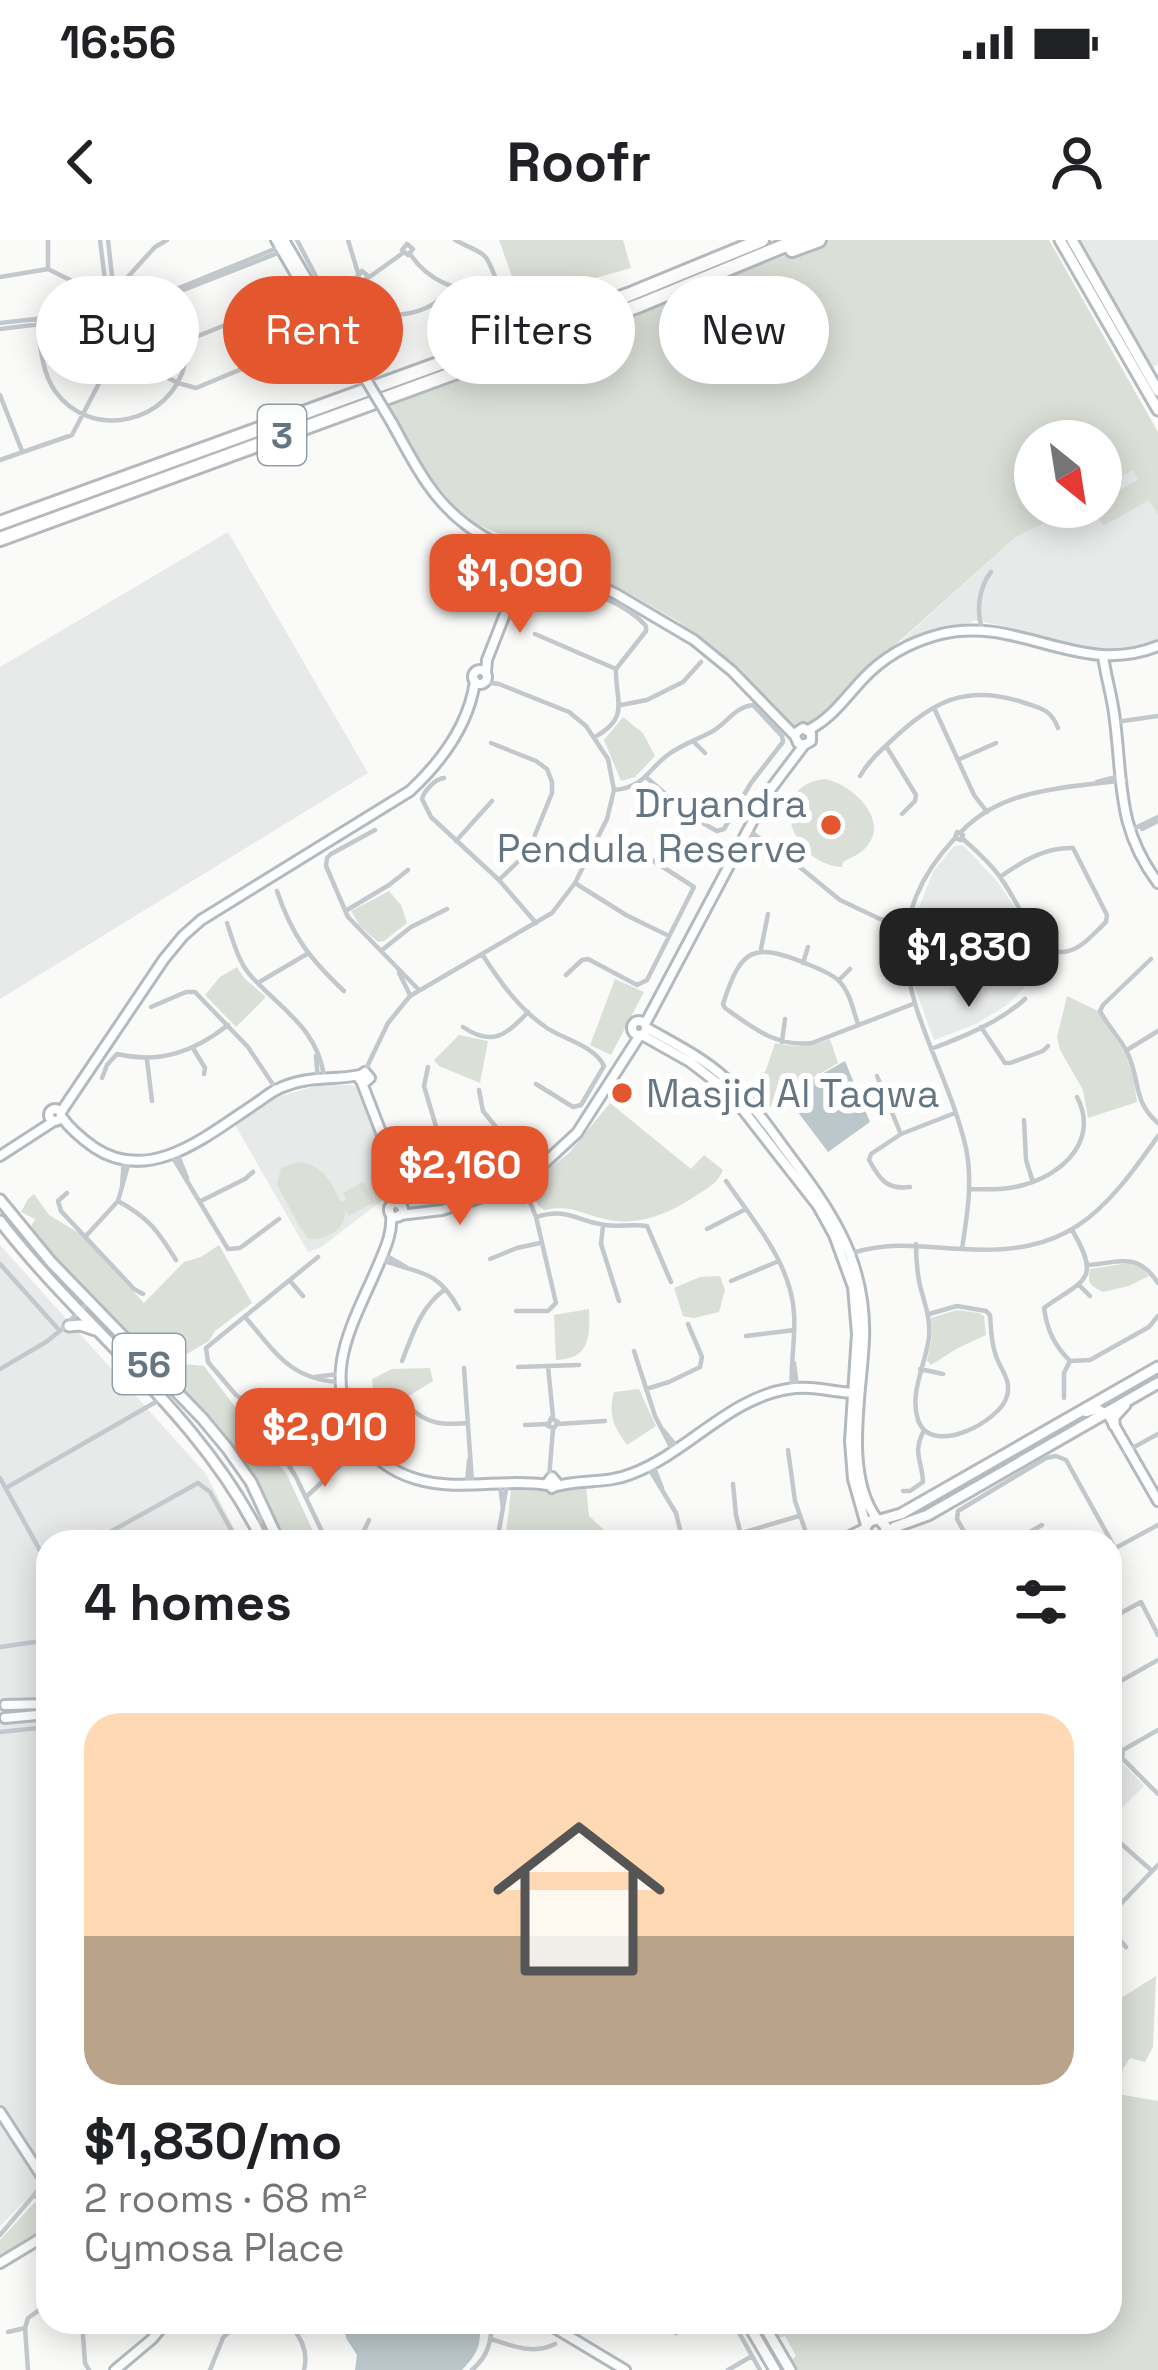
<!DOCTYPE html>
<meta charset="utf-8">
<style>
:root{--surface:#fff;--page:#f2f2f2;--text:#202124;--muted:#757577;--accent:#e4572e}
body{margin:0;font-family:"Space Grotesk",sans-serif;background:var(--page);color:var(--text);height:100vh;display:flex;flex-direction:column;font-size:45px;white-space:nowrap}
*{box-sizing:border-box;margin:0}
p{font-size:39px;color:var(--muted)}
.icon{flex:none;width:66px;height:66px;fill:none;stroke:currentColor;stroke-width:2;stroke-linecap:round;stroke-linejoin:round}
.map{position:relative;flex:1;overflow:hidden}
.sheet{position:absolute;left:36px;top:1290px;width:1086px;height:804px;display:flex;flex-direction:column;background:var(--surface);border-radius:36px;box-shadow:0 6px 30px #0003}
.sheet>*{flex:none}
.hud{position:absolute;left:36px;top:36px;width:1086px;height:108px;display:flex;gap:24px}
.needle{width:78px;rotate:150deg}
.fabs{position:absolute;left:1014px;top:180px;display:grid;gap:24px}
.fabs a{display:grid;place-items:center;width:108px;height:108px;border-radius:50%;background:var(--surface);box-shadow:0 6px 30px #0003;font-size:60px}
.price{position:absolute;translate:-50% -102px;padding:0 27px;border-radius:24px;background:var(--accent);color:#fff;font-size:39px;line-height:78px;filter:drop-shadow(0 3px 6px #0008)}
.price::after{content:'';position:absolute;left:50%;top:72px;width:36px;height:27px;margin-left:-18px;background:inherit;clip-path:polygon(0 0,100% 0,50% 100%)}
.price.on{background:#222;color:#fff}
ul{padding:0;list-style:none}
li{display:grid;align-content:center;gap:24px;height:636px;padding:0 48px}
li span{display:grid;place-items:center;height:372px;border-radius:36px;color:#555}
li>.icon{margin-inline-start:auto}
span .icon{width:216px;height:216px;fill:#fffc;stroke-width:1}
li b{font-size:51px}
h2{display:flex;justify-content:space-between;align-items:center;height:144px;padding:0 48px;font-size:51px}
.chip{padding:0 42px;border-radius:54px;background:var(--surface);box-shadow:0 6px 30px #0003;font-size:42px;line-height:108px}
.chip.on{background:var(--accent);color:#fff}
.status{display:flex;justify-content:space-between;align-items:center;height:84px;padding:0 60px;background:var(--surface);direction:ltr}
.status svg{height:33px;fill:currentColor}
header{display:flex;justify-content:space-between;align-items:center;height:156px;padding:0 48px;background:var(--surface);font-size:54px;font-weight:600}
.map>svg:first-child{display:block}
.built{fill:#e8e9e9}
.green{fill:#dadfd7}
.water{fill:#bbc7cb}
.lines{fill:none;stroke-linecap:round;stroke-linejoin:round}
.secondary-casing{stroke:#b3babf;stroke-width:14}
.primary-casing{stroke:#b5babe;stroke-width:15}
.highway-casing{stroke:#b4b9bd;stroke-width:18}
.street{stroke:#c3c8cc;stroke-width:4.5}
.secondary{stroke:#fff;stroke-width:8}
.primary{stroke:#fff;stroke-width:9}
.highway{stroke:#fff;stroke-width:12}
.secondary-bridge-casing{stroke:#b3babf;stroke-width:14;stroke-linecap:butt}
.secondary-bridge{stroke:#fff;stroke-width:8}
.poi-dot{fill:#e4572e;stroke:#fff;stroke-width:4.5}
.labels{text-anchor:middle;stroke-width:12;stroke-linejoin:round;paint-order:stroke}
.shield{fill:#fff;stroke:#939fa8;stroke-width:3}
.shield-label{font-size:36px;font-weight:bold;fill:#657683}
.poi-label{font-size:39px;fill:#657683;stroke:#fff;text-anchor:end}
</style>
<div class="status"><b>16:56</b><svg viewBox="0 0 49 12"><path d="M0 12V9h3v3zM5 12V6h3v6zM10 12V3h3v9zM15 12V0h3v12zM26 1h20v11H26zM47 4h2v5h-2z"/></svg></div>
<header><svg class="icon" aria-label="back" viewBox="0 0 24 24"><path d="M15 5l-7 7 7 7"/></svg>Roofr<svg class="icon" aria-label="person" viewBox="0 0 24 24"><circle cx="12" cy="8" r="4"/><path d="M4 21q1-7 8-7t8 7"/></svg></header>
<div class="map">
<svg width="1158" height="2130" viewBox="0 0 1158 2130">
<rect width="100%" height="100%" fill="#fafaf8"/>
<path class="built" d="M1077,0H1158V124L1151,128Z
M1158,215V400L1113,411L1073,408L1021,390L974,380L970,383L941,387L901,401L1017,296L1063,274L1072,267H1101V247Z
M228,292L368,533L0,759V427Z
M963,605L997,641L1042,708L1023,749L1007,765L976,784L934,800L916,751L911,725V706L916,675L933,632L954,606Z
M318,845H351L362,851L384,914L388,956L320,1008L308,1012L235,885L278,857Z
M0,1005L206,1234L241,1302H48V1944L35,1951L0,1986Z
M1110,1510L1144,1546L1110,1580Z"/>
<path class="green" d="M499,0H623L631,28L520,59Z
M827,0H1049L1158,192V275L1149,260L1103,286L1093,267H1101V260L1138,240L1133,230L1101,247V201H1035V267H1072L1063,274L1017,296L884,415L817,484L793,487L715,410L679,382L623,350L466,279L430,237L386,164Z
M117,43L122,45L124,51L131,113L125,123L113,127L103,122L99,116L91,53L97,45Z
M623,477L643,493L655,516L635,537L621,541L604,500Z
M825,539C855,545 895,585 861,612C856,616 849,618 843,622L842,627C792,625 763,546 825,539Z
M389,651L401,665L407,683L384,701L378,702L360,686L351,671Z
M237,727L244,738L266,757L236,787L205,755L220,737Z
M615,739L644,752L611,815L590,805Z
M1067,756L1098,771L1125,813L1133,834L1137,862L1088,878L1083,850L1060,810L1057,797Z
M459,795L488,801L480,843L439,826L434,820Z
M830,799L838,823L785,855L765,871L748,850L766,830L775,803C797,808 810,807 830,799Z
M610,863L691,929L704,915L723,930C718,943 709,947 697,955C670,973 641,986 609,980C583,975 572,964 544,970L538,965L530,946L532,941L569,913Z
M298,922C323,925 331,941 341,962L346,959L343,953L363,942L375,962L349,976L345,970C347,989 327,1000 309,999L299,986L277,944L281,928Z
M34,954L49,975L79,993L144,1063L184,1022L201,1017L219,1005L252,1063L215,1091L209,1101L163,1128L152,1123L68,1033L31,986L35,979L21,972L28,959Z
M1129,1023L1142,1028L1149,1036L1129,1046L1103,1052C1090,1045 1087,1044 1090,1029Z
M720,1036L725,1050L719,1072L694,1078L683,1076L674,1048L700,1037Z
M589,1069C590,1097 590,1119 556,1120L554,1075Z
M957,1070L979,1073L984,1076L986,1095L958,1108L931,1125L927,1121L932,1097L931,1078Z
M184,1124L204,1126L287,1235L318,1302H288L246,1230L172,1142Z
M430,1128L433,1141L396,1164L378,1167L374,1159L372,1139L392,1129Z
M639,1149L656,1186L627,1205C613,1185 608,1175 614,1152Z
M586,1247L589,1276L617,1302H505L511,1250L555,1251Z
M1156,1736L1153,1807L1145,1822L1130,1818L1123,1829L1118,1854L1158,1861V2130H797L791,2120L796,2116L785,2096L779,2098L770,2082H1110V1765Z
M48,1953V1988L0,2017V2000L33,1964Z"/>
<path class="water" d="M845,821L870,882L828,912L785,855Z
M344,2082H480C481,2106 478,2113 462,2130H355L357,2115L346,2098Z"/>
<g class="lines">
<g class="secondary-casing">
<path id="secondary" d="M276,0L313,64L342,104
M284,0L359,128
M392,183C412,219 430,257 464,283C481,297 502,306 521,318
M502,301L526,313
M533,317L550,321L616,354L694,400L732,431L795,496
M532,322L572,336
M517,350L529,324
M1103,416C1106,438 1113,459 1115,481C1123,545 1117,588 1158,643
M473 437a7 7 0 1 1 14 0a7 7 0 1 1-14 0Z
M486,432L487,420L512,356L522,321
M808,490C831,479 845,458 862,440C883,417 910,402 941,394C1018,375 1081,438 1158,406
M632 788a7 7 0 1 1 14 0a7 7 0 1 1-14 0Z
M645,784L767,554L804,505L811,501V493L803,488L797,492L795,496L798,503L804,505
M647,788C673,803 702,817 725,838C748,858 766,883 784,908C829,968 867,1019 864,1099C862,1152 843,1234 877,1279
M642,795L690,822L729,852L818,966L834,995L853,1047L857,1094L850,1201L853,1239L866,1285
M365,832L370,838L363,844L358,837Z
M362,843L389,913L395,956L400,965
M49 875a6 6 0 1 1 12 0a6 6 0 1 1-12 0Z
M61,872L164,719L183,696L201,680L410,551C442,521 469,485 475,441
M61,876C70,889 82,899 95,908C151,945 209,894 255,864C263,859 269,853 278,849C307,835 330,841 360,835
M0,916L54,881
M518,937L524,942L520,947L514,942Z
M524,942L577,893L640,795
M389 970a7 7 0 1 1 14 0a7 7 0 1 1-14 0Z
M391,975C393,994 384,1011 377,1028C352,1086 320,1135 358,1195C372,1217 392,1232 416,1239C458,1252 505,1238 547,1245
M400,975L442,970L517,946
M1086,1172L1098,1169L1109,1176L1158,1261
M552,1237L558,1244L552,1248L547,1243Z
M557,1246C581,1239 607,1244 631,1234C686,1214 729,1158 788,1149C811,1145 832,1152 854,1153
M5,1465L48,1464
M5,1478L48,1474
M0,1872L45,1941
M0,2023L48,1994
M545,2082L625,2130
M115,2130L152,2099L166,2082"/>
</g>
<g class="primary-casing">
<path id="primary" d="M1060,0L1158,170
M1072,0L1158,151
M0,960L51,1022L202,1178L227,1208L251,1242L279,1302
M0,981C85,1091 202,1175 263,1302
M69,1086L80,1085L95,1090
M1114,1185V1177L1125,1165
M880,1280L901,1274L1158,1127
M885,1295L886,1287L880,1280C872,1278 867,1282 865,1289L869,1298L874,1301L880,1300L895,1287L928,1275L1158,1143
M839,1302L865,1289
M747,2082L775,2130
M762,2082L790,2130"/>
</g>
<g class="highway-casing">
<path id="highway" d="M792,10L819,0
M0,283L628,55L762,0
M0,299L640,65L798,0"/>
</g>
<path class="street" d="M100,0L105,40
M108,0L112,36
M297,0L322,48L330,54
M348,0L358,33
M407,4L413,9L408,15L402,10Z
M410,14C429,42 458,53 491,50L497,42C484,7 485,16 455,0
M48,29L74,42
M362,31L368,36L363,42L357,37Z
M0,37L48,29V0
M368,38L403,13
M112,39H121L128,45L136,115C129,127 120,132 106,130L93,116L86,52L87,45Z
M125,40L155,7L167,0
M361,41L395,75C416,74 439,66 451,47
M318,61L357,37
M324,63L360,41
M130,64L142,63L282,6
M132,70L283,11
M37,79C40,103 41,131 55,151C91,202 172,183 185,123C190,97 179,74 170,51
M0,83L89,73
M0,89L89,78
M372,89L390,72
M133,120L178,143L196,148L311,100L318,92L297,60L291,58L186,101
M0,155L22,211
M0,220L72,195L106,130
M538,338C574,348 620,357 646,386V391L616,429C615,461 631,477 595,497
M982,389C976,371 979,347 991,332
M535,394L616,429
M621,465L647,460L683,442L701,422
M935,470L974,555L987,572
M1116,482L1158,476
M693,501L705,513
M491,503L536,521L547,529L552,542V553L528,612L499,640
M886,506L916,555L915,561L902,574
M960,519L996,503
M860,536C868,522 880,511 892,500C933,461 966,444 1022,462C1040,468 1051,469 1058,488
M444,538C435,539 424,551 422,559L431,577L499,640L536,683
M1097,542L1120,536
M614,550C645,547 647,530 669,514C683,504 699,499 713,491C728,482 735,467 753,465L782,496L783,502L751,543L724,589L717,591L692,577L646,537
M747,589L766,603
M1142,589L1158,581
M375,590L331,614L327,618L326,626L348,677L418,749
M1129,591L1158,577
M957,592L963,595L961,600L955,598Z
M961,592C1004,547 1068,548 1125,540
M748,596L780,611L840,660L880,679L908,685
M955,598C852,709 939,793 966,908C973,942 967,976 962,1009
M963,599C976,611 992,624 1002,640C1016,658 1036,710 1060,712C1079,713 1093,694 1106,682L1107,675L1073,608C1045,607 1023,621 1000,637
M456,601L492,561
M575,643L626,675L669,696
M277,651C292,696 310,719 344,751
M347,670L389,645L408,630
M1029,682L1042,674
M227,683C233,700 238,722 251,736C281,769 317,788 324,836
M761,709L768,674
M382,710L411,687L447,669
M482,714C500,742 519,769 547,788C565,800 595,806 604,826L581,865L573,867L536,844
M1151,719L1103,765L1100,771C1108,786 1120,798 1127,812C1141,840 1132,861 1158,883
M803,723L808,707
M399,733L410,755
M566,735L582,720L588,719L637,745L647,740L694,647L652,620
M839,740L850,729
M261,741L307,714
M151,767L186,752H195L248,807L276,849
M858,784C853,770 850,752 839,741C830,732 816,728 805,723C753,702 741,708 723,764L725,768C753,788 776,807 812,803L913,764
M463,787C492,807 507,795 528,772
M981,787L1005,823H1010L1043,811L1048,806
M782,802L785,779
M193,808L205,828L204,834
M931,809C963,797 1000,782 1025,759
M1127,810L1158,791
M316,816L318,841
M147,820L152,861
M428,827L424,846L440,900L451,967
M365,831L388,783L410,756L552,673L575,643L607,579L614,550L608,519L586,486L569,472L499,444L484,442
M877,836L900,892
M102,838L107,825L117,814C159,824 194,812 228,785
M1024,880L1026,920L1032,939
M504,897L521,900
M177,913L187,938
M172,916L228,1009L240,1008L279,979
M447,932L483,917L504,901V897L483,871L479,850
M726,941C753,980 791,1023 794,1073C796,1098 790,1123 792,1148
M122,947L124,919
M910,947C887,950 880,940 869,920L871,914L901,894L955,873
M971,949C984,949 997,950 1009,948C1054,942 1102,905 1077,857
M67,953L58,961L61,971L134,1049L143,1054
M118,961C149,978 158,991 176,1020
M201,961L245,939L253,932
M536,977C568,967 576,981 605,985C619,987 633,984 647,986L671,1042
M603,986L601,1004L619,1061
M707,989L746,969
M1072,990C1103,1042 1082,1040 1044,1068C1047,1090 1054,1105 1070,1121L1090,1120L1149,1087L1158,1076
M85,997L118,961L129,922
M916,1004C916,1017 917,1029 919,1041C923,1060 931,1077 929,1097C926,1124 909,1152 918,1180C931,1218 1001,1181 1007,1156C1012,1139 999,1128 995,1113C991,1101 991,1088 990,1075L986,1071L957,1066L929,1074
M852,1013C893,1001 921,1007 962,1009C1067,1016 1102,976 1158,896
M385,1015L406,1027
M490,1019L517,1008L540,1003
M382,1020C421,1035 436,1028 459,1069
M0,1024L60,1091
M1088,1025C1120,1023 1137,1011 1158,1043
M731,1041L779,1021
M291,1042L303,1056
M1079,1045L1090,1056
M516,1071H548L556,1063L536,977L523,945
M246,1078C275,1112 290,1139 338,1142
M64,1087L89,1061
M746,1096L794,1090
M634,1111L655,1176L673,1211
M402,1121C413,1094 420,1068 444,1050
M794,1123L797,1147
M548,1126L553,1177
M518,1127L579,1125
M464,1128L472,1242
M0,1129L46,1102L65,1087
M920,1129L943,1134
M314,1137L339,1134
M646,1149L669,1142L700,1127L702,1117L688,1084
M1064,1158V1133L1070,1121
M242,1159L236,1155L208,1122L206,1108L318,1017
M410,1167C427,1185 444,1185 468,1183
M551,1178L558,1182L554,1188L548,1186Z
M558,1184L605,1181
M525,1185L547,1184
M662,1189L678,1208
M291,1190L279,1197L276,1205L296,1237L327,1302
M788,1210L795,1261L809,1301
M1125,1212L1158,1194
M346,1223L365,1208
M653,1225L662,1248
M648,1227L676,1273L683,1302
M0,1238L48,1325
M549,1238L553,1189
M467,1244L469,1220
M733,1244L736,1275L741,1295
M500,1245L503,1269
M6,1248L161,1159L169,1148
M903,1251H910L923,1242C922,1219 912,1214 924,1190
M306,1257L363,1204
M620,1296L624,1302
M237,1300C252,1293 263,1288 261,1270
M419,1300L427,1302
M92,1302L198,1243L210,1252L238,1302
M355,1302L362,1295L369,1280
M453,1302H474
M497,1302L507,1244
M711,1302L799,1276
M970,1302L957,1279L958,1271L1046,1218L1056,1216L1066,1220L1115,1308
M1012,1302L1042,1285
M1110,1311L1158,1285
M1110,1379L1141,1362L1158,1395
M0,1407L48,1400
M1110,1447L1158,1420
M1158,1490L1123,1510L1122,1518L1158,1554
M0,1492L48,1487
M1110,1594L1151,1630
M1110,1675L1158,1625
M1110,1689L1126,1707
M36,1957L48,1948
M0,1995L45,1942
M82,2082L85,2123L89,2130
M285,2082C300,2093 309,2111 304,2130
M666,2082L676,2093
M733,2082L760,2130
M8,2092L25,2088
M491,2099C512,2106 534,2115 555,2104
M28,2130L25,2088L28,2078L48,2064
M210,2130L223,2098L238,2082
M472,2130C488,2116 491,2103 492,2082
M728,2130L752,2116"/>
<use href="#secondary" class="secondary"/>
<use href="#primary" class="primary"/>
<use href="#highway" class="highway"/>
<g class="secondary-bridge-casing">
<path id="secondary-bridge" d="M359,128L392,183"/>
</g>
<use href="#secondary-bridge" class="secondary-bridge"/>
</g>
<g class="poi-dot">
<circle cx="831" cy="585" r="12"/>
<circle cx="622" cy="853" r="12"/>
</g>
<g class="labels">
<g class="shield">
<rect x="258" y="165" width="48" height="60" rx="9"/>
<rect x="113" y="1094" width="72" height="60" rx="9"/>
</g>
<g class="shield-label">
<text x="282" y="208">3</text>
<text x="149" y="1137">56</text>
</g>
<g class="poi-label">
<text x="807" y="577">Dryandra<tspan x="807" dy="45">Pendula Reserve</tspan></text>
<text x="646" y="867" text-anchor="start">Masjid Al Taqwa</text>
</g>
</g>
</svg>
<div class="fabs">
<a><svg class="needle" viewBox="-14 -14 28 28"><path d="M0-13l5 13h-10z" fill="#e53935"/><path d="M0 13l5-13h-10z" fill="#757577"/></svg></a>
</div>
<b class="price" style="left:520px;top:396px">$1,090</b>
<b class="price on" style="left:969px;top:770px">$1,830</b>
<b class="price" style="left:460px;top:988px">$2,160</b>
<b class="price" style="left:325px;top:1250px">$2,010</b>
<div class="hud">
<a class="chip">Buy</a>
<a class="chip on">Rent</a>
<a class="chip">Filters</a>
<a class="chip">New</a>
</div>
<section class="sheet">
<h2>4 homes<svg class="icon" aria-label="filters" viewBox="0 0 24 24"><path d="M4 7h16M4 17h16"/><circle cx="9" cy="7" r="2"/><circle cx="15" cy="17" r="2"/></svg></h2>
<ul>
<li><span style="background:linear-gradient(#ffd9b3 60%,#b9a48a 0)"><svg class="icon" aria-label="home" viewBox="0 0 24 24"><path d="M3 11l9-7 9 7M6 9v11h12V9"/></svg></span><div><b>$1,830/mo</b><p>2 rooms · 68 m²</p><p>Cymosa Place</p></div></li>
</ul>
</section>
</div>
